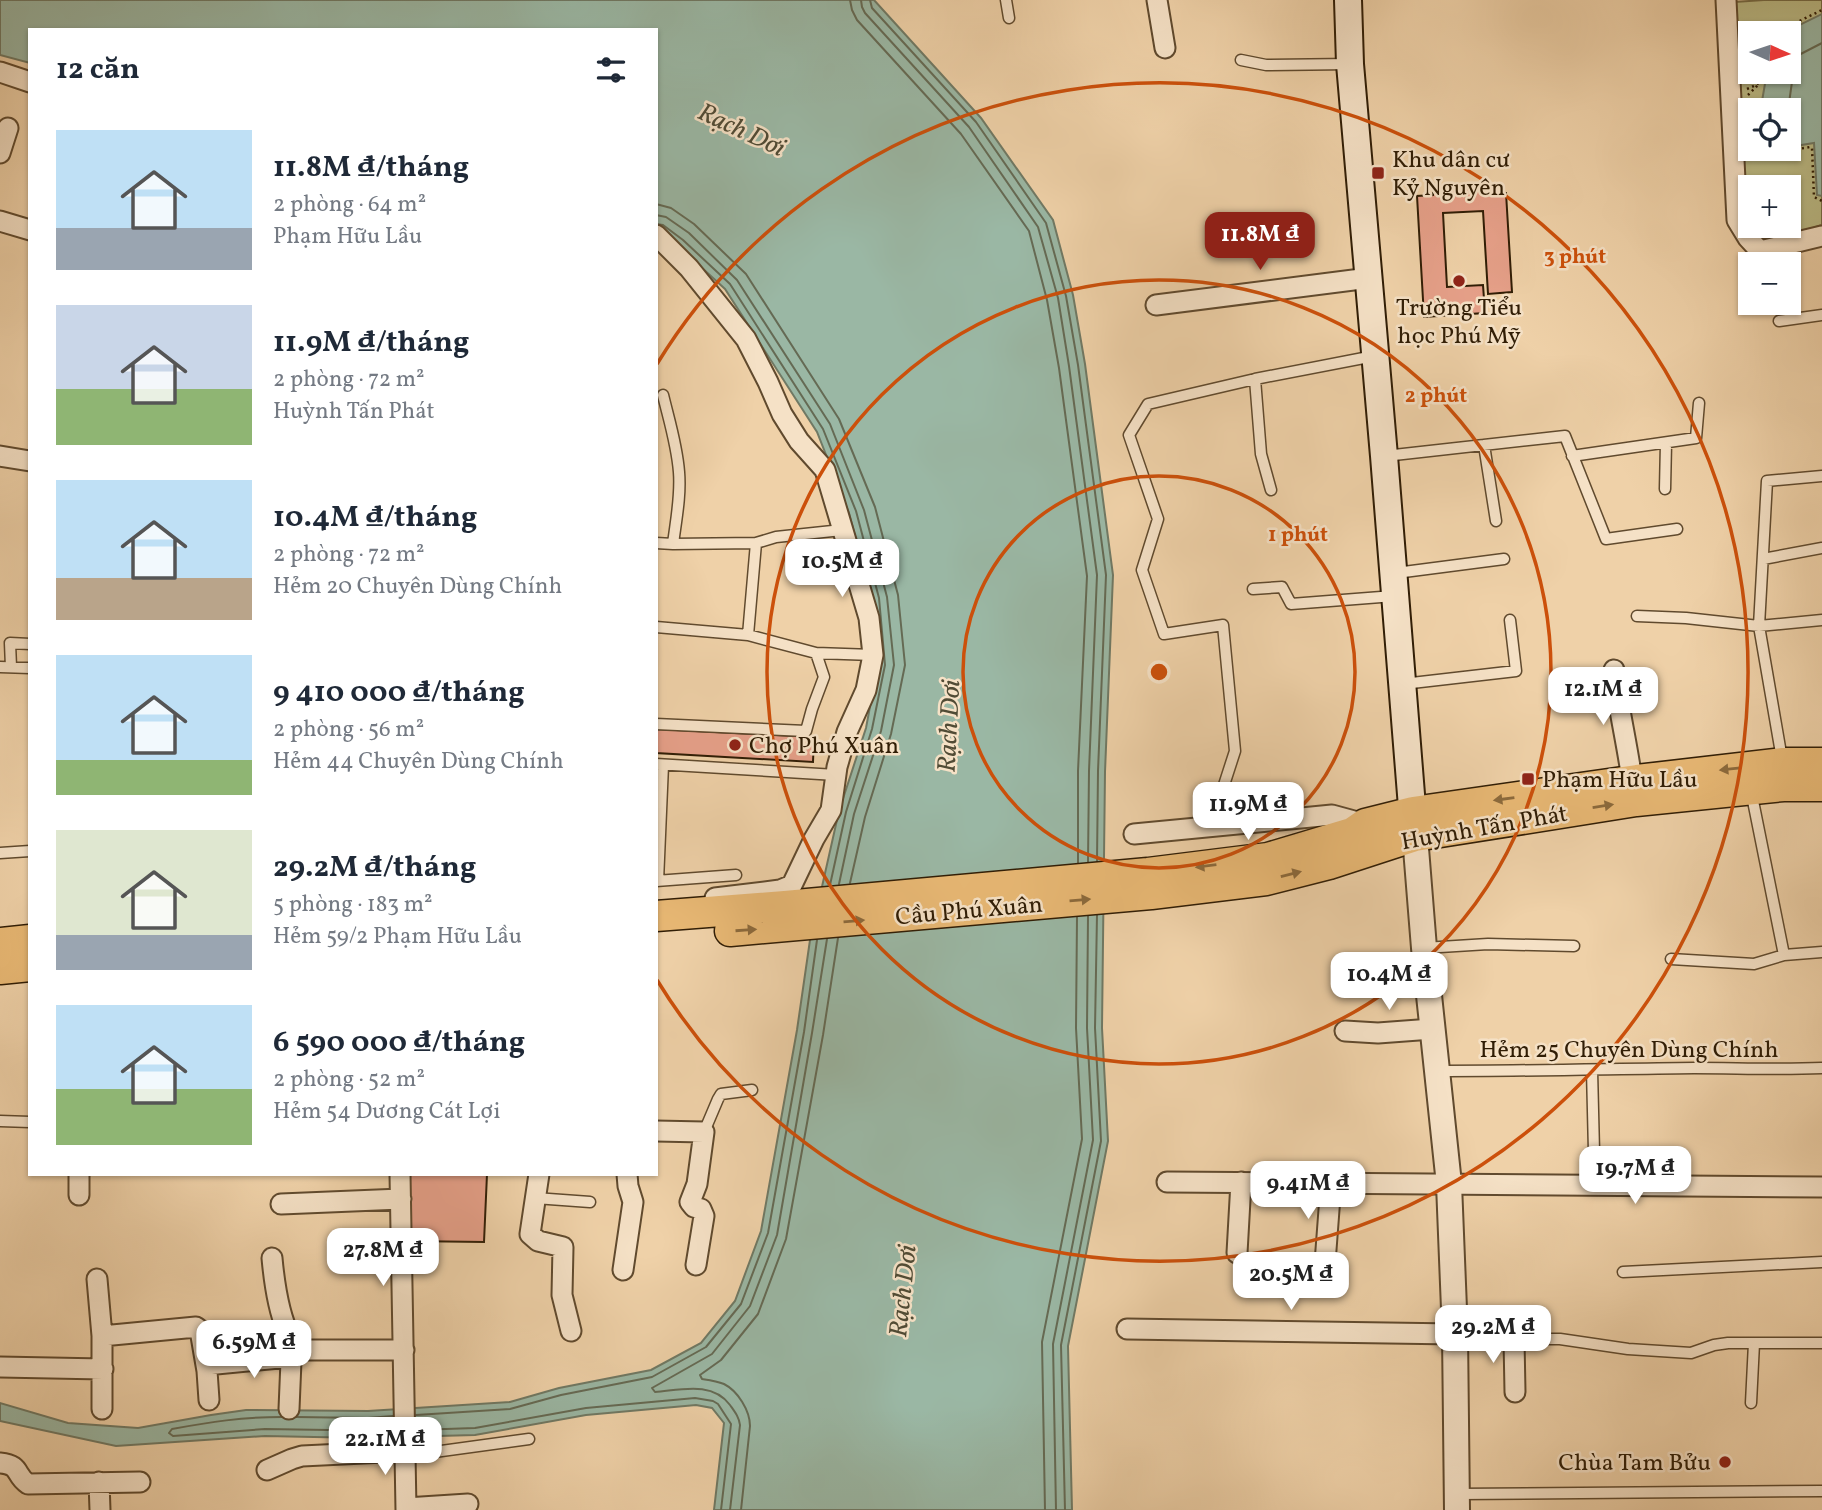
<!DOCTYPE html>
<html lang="vi">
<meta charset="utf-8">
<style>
:root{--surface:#fff;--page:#f2f2f3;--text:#1f2937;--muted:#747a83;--accent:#8f2418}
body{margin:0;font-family:Vollkorn,serif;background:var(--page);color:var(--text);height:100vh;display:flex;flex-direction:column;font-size:26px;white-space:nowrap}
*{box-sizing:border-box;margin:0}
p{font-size:23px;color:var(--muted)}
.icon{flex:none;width:38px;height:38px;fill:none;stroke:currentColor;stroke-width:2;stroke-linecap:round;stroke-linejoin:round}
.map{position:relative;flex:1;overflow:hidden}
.details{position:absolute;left:28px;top:28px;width:630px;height:1148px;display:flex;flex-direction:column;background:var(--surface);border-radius:0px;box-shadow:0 2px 5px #0004}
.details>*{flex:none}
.needle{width:46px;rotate:93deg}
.buttons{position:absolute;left:1738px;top:21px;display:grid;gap:14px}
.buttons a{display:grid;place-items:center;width:63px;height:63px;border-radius:0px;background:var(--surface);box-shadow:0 2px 5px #0004;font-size:35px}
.price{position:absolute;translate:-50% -60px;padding:0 16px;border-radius:14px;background:#fff;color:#222;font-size:23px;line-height:46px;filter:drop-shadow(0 2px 4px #0008)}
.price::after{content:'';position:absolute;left:50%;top:42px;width:21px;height:16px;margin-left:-10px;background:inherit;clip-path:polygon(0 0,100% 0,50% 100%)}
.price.active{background:var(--accent);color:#fff}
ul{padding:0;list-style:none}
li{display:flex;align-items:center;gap:21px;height:175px;padding:0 28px}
li span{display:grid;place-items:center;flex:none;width:196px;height:140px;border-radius:0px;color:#555}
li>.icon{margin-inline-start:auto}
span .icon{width:84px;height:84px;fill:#fffc;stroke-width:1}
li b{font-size:30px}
h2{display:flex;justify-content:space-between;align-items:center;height:84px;padding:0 28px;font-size:30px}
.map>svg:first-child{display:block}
.green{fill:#bbbb86;stroke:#766c46;stroke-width:2;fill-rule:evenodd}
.water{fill:#9ab7a4;stroke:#707964;stroke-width:2}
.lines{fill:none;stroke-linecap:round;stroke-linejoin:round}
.shore{stroke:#656a54;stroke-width:2}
.building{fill:#e6a089;stroke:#301d05;stroke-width:2}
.service-casing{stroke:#604a2e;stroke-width:13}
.minor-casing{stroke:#604a2e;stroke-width:23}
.tertiary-casing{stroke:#604a2e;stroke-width:28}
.secondary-casing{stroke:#301d05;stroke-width:30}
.primary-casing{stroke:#301d05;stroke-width:33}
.path{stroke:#301d05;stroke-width:2.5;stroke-dasharray:2 3.5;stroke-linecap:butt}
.service{stroke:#f5e1c6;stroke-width:10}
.minor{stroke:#f5e1c6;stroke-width:19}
.tertiary{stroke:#f5e1c6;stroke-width:24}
.secondary{stroke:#f5e1c6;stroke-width:26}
.primary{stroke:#e8b874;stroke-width:30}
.oneway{fill:#8c6a3c}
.ring{fill:none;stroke:#cc500b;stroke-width:3.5}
.poi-dot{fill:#8f2418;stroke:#f5e1c6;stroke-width:2.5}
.labels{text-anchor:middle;stroke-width:5;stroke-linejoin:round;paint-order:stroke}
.poi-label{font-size:24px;fill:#301d05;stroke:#f5e1c6;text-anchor:start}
.street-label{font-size:24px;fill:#301d05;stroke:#f5e1c6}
.water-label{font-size:26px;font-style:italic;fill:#504b35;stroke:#f5e1c6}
.centre{fill:#cc500b;stroke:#f5e1c6;stroke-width:3.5}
.ring-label{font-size:21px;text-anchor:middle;font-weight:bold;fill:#cc500b;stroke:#f5e1c6;stroke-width:5;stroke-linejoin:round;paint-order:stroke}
</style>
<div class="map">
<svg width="1822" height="1510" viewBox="0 0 1822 1510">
<rect width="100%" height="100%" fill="#efd1a8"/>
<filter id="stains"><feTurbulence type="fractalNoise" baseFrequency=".00286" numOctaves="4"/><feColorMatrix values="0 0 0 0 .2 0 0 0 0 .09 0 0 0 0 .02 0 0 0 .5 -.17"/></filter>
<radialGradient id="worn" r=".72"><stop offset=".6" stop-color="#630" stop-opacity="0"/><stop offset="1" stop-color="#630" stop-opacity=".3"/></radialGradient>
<path class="green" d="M1764,0H1822V225C1806,230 1775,244 1760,236C1753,232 1749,225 1745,218L1734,2ZM1750,33H1788V72H1750ZM1750,110H1788V149H1750ZM1750,187H1788V226H1750Z"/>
<path class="water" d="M0,0H874L981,118L1053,220L1073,295L1085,364L1113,575L1105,772L1102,1028L1108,1141L1068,1346L1072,1510H714L724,1423L712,1408L696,1405L586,1415L475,1435L363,1438L265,1436L116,1446L0,1421V1403L68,1423L138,1428L211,1415L246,1410L368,1411L510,1402L559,1388L651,1370L701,1343L735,1301L761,1231L797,1030L810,940L839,811L866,728L878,664L872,600L849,513L817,432L725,289L678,246L656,229V30H30V63L0,55Z
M1822,14V196L1817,195L1814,143L1789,147L1788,110H1762L1761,107L1767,72H1788V33H1783Z"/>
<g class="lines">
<path class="shore" d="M850,0L852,10L857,20L961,134L1029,231L1047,300L1059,368L1087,576L1078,771V863
M861,0L862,7L865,13L969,127L1038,227L1058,298L1069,366L1097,575L1089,771L1088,862
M870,0L872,8L976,122L1046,223L1066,296L1078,365L1106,575L1098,771L1097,861
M1788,110L1793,75L1791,59L1822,43
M656,204L671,208L694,224L746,274L839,419L875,507L898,595L905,665L891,734L865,817L850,883
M656,215L666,217L689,233L737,280L830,424L864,510L887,597L894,665L881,731L854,814L839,884
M656,224L663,225L683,240L730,284L823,429L856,511L879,598L885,665L872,729L846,812L830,885
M416,1415L510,1409L561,1395L652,1377L706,1347L741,1304L768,1233L804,1032L817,940
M282,1417C242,1417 210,1422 172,1429L169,1433L173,1436L265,1429L393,1431
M296,1417L368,1418L393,1416
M416,1430L475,1428L586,1408L695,1398L713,1401L718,1404L731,1424L721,1510
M730,1510L740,1425C739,1417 735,1412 730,1405C712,1381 681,1390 655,1392L652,1388L712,1354L750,1306L777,1235L812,1033L827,939
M741,1510L750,1426C750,1411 738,1391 724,1384C717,1381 709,1380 702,1379L700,1375L721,1360L758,1314L786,1239L823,1035L838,938
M1045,1510L1042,1342L1082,1139L1076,1028L1077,917
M1056,1510L1053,1344L1093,1140L1087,1028L1088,916
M1065,1510L1061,1345L1101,1141L1095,1028L1097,915"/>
</g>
<path class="building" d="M1483,185L1484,195L1506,193L1512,292L1488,294L1483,211L1443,213L1447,287L1483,285L1485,313L1424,317L1417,196L1433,195V188Z
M656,729L814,737L813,762L656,753Z
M406,1174H487L484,1242L407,1241Z"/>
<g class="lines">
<g class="service-casing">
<path id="service" d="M1006,0L1009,18
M1241,60L1266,65L1350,64
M1779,321L1822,315
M1255,379L1261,454L1271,490
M663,395C669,420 677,445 679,472C681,496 676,520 673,544
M1484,445L1496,521
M1385,456L1565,436L1606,539L1677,529
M1572,456L1696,438L1699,403
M1665,489L1666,443
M656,543L673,544L756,543L748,635
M756,543L776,537L842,530
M1763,559L1822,548
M1396,573L1504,559
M1253,589L1282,587L1291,604L1394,596
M1637,616L1686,618L1759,626L1822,620
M656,627L748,635L816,653L824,677L812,709L806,731L656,724
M816,653L873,655
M0,667L30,668
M11,667L10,643L30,644
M1403,684L1516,671L1510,620
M1782,759L1759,626L1767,481L1822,476
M656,764L836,775
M1751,791L1784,955
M1222,824L1224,785L1235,751L1223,625L1164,634L1142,570L1158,519L1129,435L1148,404L1255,379L1374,356
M0,853L30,851
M656,881L736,875
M658,881L663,765
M1424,948L1488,944L1574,946
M1671,959L1754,964L1784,955L1822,952
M1592,1070L1594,1152
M1438,1071C1523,1071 1608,1069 1694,1068C1737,1068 1779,1070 1822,1068
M0,1121L30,1122
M704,1132L718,1099L721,1094L752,1090
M535,1198L590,1202
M1623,1272L1822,1262
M1455,1335L1473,1342L1531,1339H1560L1628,1349L1691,1353L1714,1345L1728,1343H1822
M1751,1403L1754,1343
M405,1456L529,1439
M1458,1494L1822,1491"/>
</g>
<g class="minor-casing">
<path id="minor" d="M1157,0L1165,48
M1726,0L1737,220L1748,238L1760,251L1822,236
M0,72L30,82
M0,153L8,128
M0,221L30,230
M656,235L689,268L746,339L768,382L782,414L799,441L825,470L869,618L873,655L866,690L847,732L837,767L831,810L814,839L792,885L780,890L715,898
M1156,305L1369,278
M0,456L30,461
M1614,670C1618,707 1627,743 1632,780
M1134,834L1332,815L1365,824
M1345,1031L1378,1033L1432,1029
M656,1131L704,1132L697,1184L690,1202L694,1207L701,1209L704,1216L696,1265
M79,1174V1195
M400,1174L406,1510
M539,1174L530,1234L538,1241L563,1247L562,1295L571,1331
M1167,1182L1822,1187
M281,1204L401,1199
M1237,1253L1241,1182
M272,1258C274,1280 281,1342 304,1350H404
M1325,1263L1331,1183
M623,1270L633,1202L628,1186L627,1174
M97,1279L102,1336V1409
M1127,1329L1455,1334
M102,1336L196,1327L200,1330L207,1371L209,1400
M1514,1340L1515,1392
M206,1365L290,1357L291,1361L289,1409
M0,1367L103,1369
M0,1463C22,1465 14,1475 28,1484L140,1482
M267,1470L292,1459L302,1456L405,1451
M99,1482L100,1510
M406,1508L468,1504"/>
</g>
<g class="tertiary-casing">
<path id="tertiary" d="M1415,836L1424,948L1449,1184L1455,1334L1457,1510"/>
</g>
<g class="secondary-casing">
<path id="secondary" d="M1348,0L1350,64L1384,456L1414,832"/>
</g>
<g class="primary-casing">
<path id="primary" d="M656,916L785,906L1148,873L1268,858L1352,833L1365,824L1413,812L1637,780L1783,763H1822
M730,931L1151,894L1266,880L1329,864L1415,836L1636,801L1783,786H1822
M0,943L30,940
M0,969L30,966"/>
</g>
<path class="path" d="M1775,33L1822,10
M1747,89C1756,85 1763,83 1764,72
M1748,95L1758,85
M1771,149L1775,153L1810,147L1812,148L1814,197L1822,201"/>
<use href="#service" class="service"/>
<use href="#minor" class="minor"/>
<use href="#tertiary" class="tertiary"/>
<use href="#secondary" class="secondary"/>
<use href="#primary" class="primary"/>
</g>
<defs><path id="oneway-solid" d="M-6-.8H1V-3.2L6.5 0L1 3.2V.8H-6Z" transform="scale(1.75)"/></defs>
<g class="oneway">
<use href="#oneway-solid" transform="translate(1730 769) rotate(174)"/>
<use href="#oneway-solid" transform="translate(1504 799) rotate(172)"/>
<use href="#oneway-solid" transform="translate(1603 806) rotate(-9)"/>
<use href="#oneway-solid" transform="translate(1206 866) rotate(173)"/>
<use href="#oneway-solid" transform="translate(1291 874) rotate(-14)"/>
<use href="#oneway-solid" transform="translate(1080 900) rotate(-5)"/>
<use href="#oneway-solid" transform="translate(854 921) rotate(-5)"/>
<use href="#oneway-solid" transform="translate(746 930) rotate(-4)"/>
</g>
<g class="ring">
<circle cx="1159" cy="672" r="196"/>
<circle cx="1159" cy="672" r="392"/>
<path d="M657 364A589 589 0 1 1 657 980"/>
</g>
<g class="poi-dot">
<rect x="1371" y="166" width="14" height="14" rx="3.5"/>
<circle cx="1459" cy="281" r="7"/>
<circle cx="735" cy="745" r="7"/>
<rect x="1521" y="772" width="14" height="14" rx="3.5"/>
<circle cx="1725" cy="1462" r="7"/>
</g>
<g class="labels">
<g class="poi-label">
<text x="1392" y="167">Khu dân cư<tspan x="1392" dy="28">Kỷ Nguyên</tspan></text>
<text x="1459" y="315" text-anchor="middle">Trường Tiểu<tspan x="1459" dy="28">học Phú Mỹ</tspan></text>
<text x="749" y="753">Chợ Phú Xuân</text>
<text x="1542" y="787">Phạm Hữu Lầu</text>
<text x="1711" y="1470" text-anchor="end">Chùa Tam Bửu</text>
</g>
<g class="street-label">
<text transform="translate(1484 827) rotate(-10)" y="8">Huỳnh Tấn Phát</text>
<text transform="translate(969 910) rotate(-5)" y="8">Cầu Phú Xuân</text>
<text x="1629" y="1057">Hẻm 25 Chuyên Dùng Chính</text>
</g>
<g class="water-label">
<text transform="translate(742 129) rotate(25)" y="9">Rạch Dơi</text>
<text transform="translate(948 726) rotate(-87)" y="9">Rạch Dơi</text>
<text transform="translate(902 1291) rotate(-84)" y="9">Rạch Dơi</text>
</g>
</g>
<circle cx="1159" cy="672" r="10" class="centre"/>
<g class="ring-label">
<text x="1575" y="263">3 phút</text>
<text x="1436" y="402">2 phút</text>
<text x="1298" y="541">1 phút</text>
</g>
<rect width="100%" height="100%" filter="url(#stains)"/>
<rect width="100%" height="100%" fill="url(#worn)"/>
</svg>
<div class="buttons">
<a><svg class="needle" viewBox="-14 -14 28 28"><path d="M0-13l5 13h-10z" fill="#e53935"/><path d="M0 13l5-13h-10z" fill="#747a83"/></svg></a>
<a><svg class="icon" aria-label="locate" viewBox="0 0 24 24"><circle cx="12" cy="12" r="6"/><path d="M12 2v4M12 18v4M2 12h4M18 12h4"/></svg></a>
<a>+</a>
<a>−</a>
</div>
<b class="price active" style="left:1260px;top:272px">11.8M ₫</b>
<b class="price" style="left:842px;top:599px">10.5M ₫</b>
<b class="price" style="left:1603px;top:727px">12.1M ₫</b>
<b class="price" style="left:1248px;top:842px">11.9M ₫</b>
<b class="price" style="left:1389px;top:1012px">10.4M ₫</b>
<b class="price" style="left:1635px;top:1206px">19.7M ₫</b>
<b class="price" style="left:1308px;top:1221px">9.41M ₫</b>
<b class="price" style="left:383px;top:1288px">27.8M ₫</b>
<b class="price" style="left:1291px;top:1312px">20.5M ₫</b>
<b class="price" style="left:1493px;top:1365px">29.2M ₫</b>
<b class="price" style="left:254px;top:1380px">6.59M ₫</b>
<b class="price" style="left:385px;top:1477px">22.1M ₫</b>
<section class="details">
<h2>12 căn<svg class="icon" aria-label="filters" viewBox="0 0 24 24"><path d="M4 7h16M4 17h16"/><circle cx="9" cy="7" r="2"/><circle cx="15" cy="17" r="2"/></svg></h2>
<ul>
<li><span style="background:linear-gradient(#bfe0f5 70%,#9aa5b1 0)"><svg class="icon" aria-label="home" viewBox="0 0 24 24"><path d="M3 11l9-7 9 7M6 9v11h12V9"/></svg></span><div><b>11.8M ₫/tháng</b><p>2 phòng · 64 m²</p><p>Phạm Hữu Lầu</p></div></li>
<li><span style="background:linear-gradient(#c9d6e8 60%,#8fb573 0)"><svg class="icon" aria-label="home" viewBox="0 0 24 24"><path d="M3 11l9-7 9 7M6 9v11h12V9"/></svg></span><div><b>11.9M ₫/tháng</b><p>2 phòng · 72 m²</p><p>Huỳnh Tấn Phát</p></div></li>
<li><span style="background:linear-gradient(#bfe0f5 70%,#b9a48a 0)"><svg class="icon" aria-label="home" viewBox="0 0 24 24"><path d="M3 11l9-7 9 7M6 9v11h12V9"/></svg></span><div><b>10.4M ₫/tháng</b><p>2 phòng · 72 m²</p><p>Hẻm 20 Chuyên Dùng Chính</p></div></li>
<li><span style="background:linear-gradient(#bfe0f5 75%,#8fb573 0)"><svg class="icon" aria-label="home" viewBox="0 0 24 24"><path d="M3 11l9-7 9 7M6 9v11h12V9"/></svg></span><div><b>9 410 000 ₫/tháng</b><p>2 phòng · 56 m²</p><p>Hẻm 44 Chuyên Dùng Chính</p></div></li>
<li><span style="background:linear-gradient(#dfe7d0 75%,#9aa5b1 0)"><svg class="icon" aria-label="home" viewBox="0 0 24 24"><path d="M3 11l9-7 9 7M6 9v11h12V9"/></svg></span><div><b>29.2M ₫/tháng</b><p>5 phòng · 183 m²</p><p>Hẻm 59/2 Phạm Hữu Lầu</p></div></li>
<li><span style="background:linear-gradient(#bfe0f5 60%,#8fb573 0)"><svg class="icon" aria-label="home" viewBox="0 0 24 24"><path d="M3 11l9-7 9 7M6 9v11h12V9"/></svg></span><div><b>6 590 000 ₫/tháng</b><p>2 phòng · 52 m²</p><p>Hẻm 54 Dương Cát Lợi</p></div></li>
</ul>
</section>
</div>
